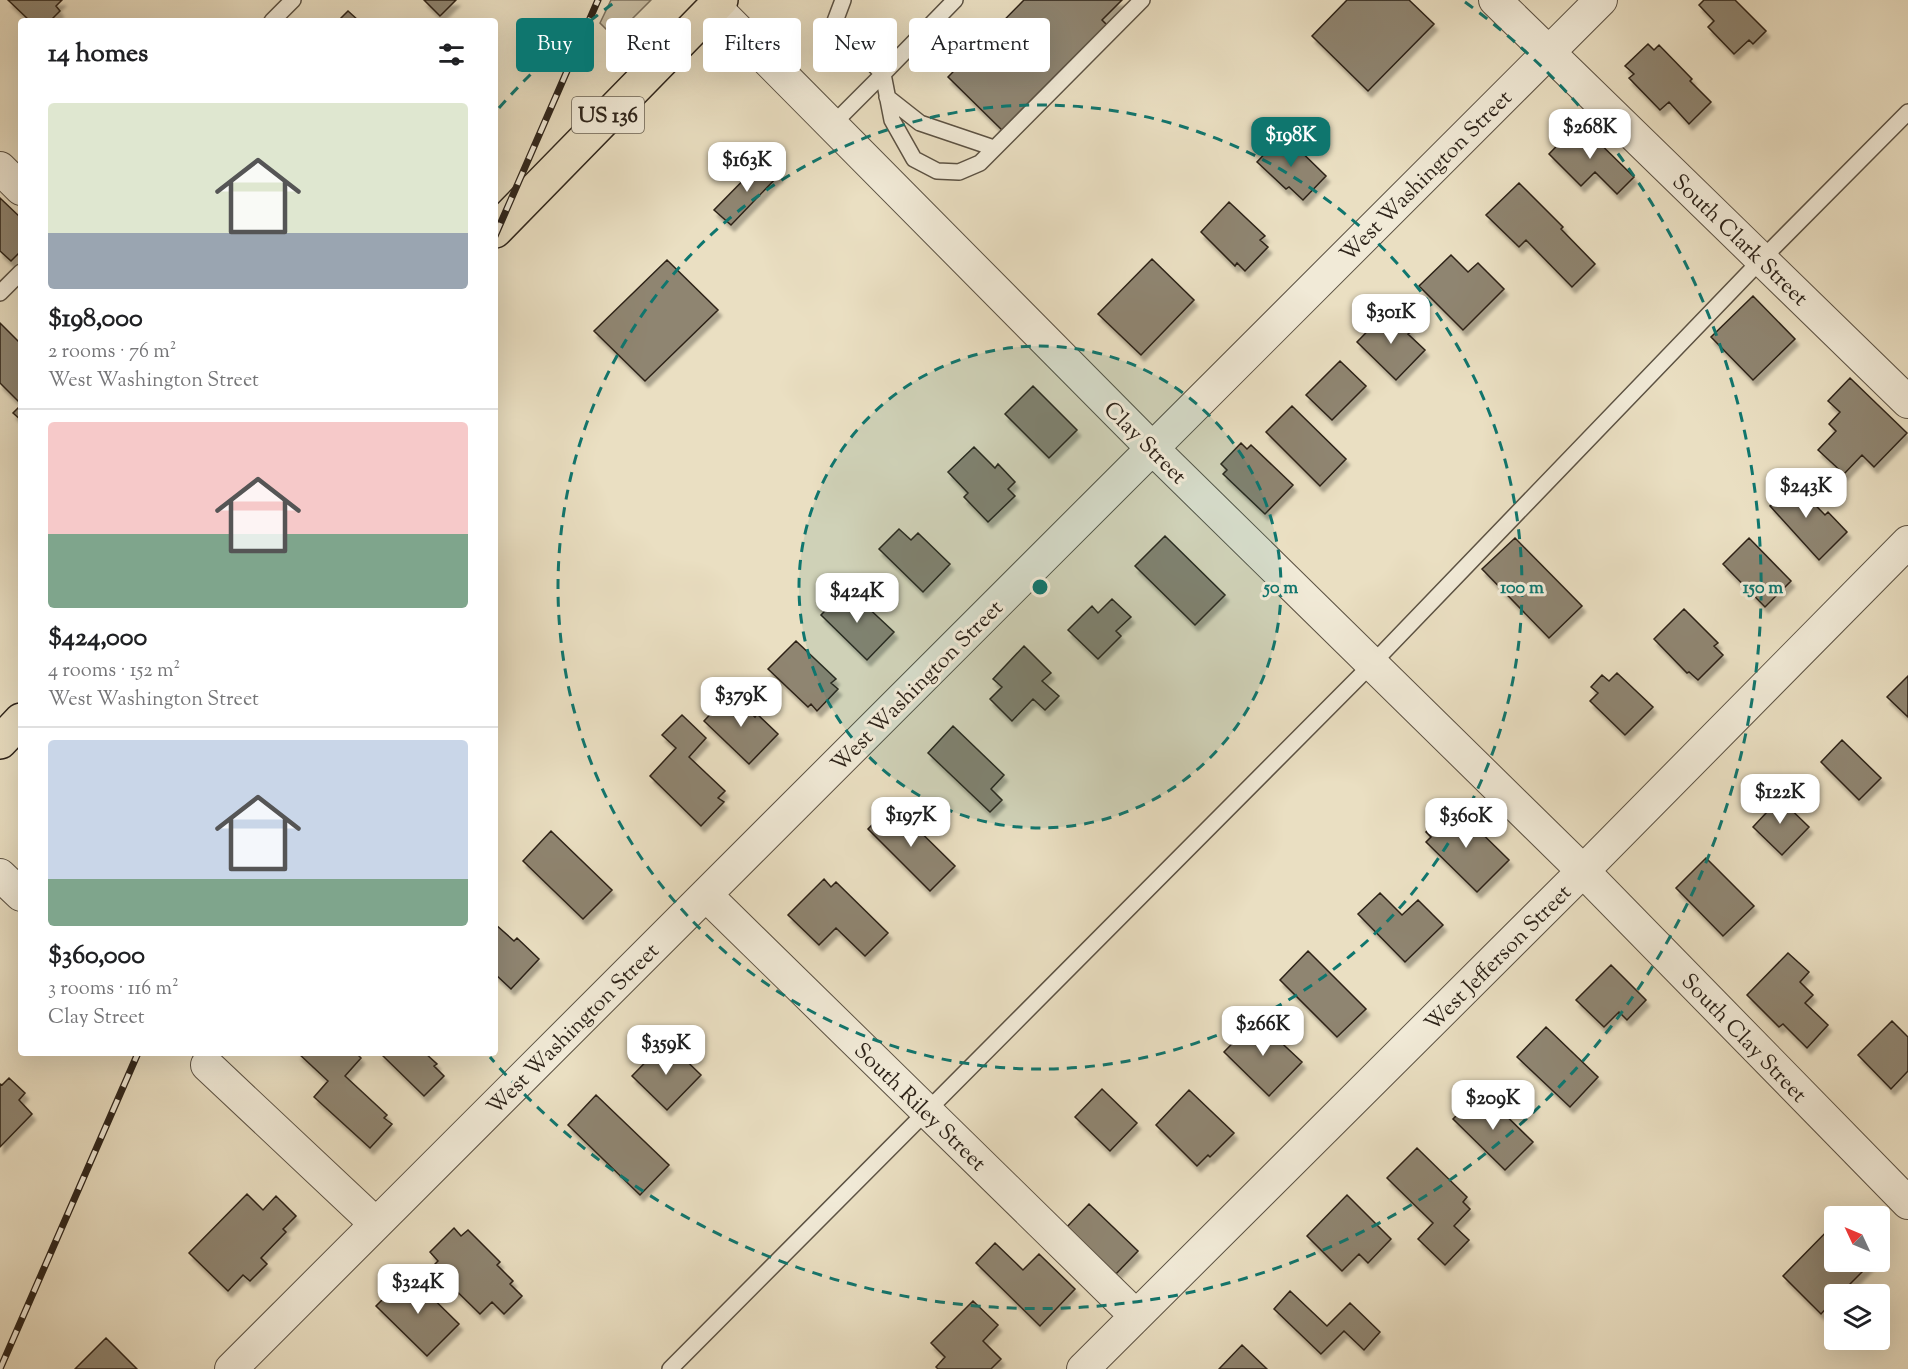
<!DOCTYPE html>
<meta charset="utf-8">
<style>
:root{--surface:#fff;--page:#f2f2f2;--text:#202124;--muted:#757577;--line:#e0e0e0;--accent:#0f766e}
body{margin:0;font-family:"Sorts Mill Goudy",serif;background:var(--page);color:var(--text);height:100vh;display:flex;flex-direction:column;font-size:22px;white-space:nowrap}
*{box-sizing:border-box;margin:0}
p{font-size:20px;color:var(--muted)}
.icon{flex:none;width:33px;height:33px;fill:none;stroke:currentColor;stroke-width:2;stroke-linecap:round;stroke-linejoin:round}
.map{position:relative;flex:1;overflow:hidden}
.details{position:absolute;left:18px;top:18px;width:480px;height:1038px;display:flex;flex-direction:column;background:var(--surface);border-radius:6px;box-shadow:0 6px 24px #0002}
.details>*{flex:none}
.guide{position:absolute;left:516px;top:18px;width:570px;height:54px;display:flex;gap:12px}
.needle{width:39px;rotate:314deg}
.tools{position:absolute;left:1824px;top:1206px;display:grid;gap:12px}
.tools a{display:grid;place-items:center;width:66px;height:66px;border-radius:6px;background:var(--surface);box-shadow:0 6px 24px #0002;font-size:30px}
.price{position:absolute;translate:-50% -51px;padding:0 14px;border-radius:12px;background:#fff;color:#222;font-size:20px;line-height:39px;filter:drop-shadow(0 2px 3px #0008)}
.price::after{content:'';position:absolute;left:50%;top:36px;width:18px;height:14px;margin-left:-9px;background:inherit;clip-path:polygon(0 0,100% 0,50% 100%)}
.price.selected{background:var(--accent);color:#fff}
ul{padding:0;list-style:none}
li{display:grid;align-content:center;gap:12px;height:318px;padding:0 30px}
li+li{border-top:2px solid var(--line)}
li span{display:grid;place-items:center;height:186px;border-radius:6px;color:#555}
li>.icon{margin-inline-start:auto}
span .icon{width:108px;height:108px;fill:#fffc;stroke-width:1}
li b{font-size:26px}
h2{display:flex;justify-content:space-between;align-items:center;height:72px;padding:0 30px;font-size:26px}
.chip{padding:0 21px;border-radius:6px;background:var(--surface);box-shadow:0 6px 24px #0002;font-size:21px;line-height:54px}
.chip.selected{background:var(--accent);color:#fff}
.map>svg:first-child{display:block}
.green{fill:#cabfa5;stroke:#7c715f;stroke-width:1.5}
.building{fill:#8f8571;stroke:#2d2319;stroke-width:1.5;filter:url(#shadow)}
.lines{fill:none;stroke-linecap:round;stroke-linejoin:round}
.lane-casing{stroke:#5c5243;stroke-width:18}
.street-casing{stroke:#5c5243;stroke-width:34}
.primary-casing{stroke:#2d2319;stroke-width:36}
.lane{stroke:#f1ead7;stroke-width:15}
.street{stroke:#f1ead7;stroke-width:32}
.primary{stroke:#eadfc2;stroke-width:33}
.rail-casing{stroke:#2d2319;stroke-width:7}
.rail{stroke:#f1ead7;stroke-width:4.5;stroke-dasharray:14;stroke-linecap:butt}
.ring{fill:none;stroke:#0f766e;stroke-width:3;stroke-dasharray:10 8}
.labels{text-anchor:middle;stroke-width:6;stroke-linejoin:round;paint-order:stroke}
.shield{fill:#f1ead7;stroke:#685f52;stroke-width:1.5}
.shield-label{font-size:21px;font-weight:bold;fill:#2d2319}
.street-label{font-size:22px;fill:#2d2319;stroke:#f1ead7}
.centre{fill:#0f766e;stroke:#f1ead7;stroke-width:3}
.ring-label{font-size:18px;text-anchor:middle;font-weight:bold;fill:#0f766e;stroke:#f1ead7;stroke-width:6;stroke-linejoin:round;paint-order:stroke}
</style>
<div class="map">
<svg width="1908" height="1369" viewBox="0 0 1908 1369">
<defs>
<filter id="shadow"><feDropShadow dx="3.5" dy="6" stdDeviation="1.5" flood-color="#0004"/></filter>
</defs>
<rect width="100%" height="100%" fill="#eadfc2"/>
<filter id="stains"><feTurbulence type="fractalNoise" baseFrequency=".00333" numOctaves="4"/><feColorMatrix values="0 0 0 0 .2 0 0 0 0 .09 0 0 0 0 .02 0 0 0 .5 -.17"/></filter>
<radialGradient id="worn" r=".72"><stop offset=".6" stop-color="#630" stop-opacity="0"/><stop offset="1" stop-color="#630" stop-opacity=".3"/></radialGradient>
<path class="green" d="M611,0H651L614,37L600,23Z"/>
<path class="building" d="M8,0H62L56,6L60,11L50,21H30Z
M424,0H456L440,16Z
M1024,0H1122L1102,20L1110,28L1006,134L948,77Z
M1347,0H1409L1434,24L1368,91L1312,36Z
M1704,0H1735L1766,31L1753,44L1749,40L1734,54L1708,27L1714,21L1699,5Z
M348,11L359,21H338Z
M1648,44L1654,50L1659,45L1692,79L1690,81L1711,102L1689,124L1669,102L1660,110L1629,78L1634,74L1625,66Z
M1579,123L1634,177L1617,194L1595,172L1581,186L1549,154Z
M1283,134L1326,176L1303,200L1289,187L1286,189L1257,162Z
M763,160L779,175L731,225L714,210Z
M1519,183L1563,227L1561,229L1595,264L1572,287L1526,240L1519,247L1486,215Z
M0,198L21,218V251L11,261L0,251Z
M1229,202L1265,236L1260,240L1268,247L1245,271L1237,263L1235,266L1201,232Z
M1451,255L1468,272L1478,263L1504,289L1463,330L1419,286Z
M1152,259L1194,300L1141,355L1098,314Z
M667,260L718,310L645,381L594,331Z
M1753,296L1795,339L1753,380L1711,337Z
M1388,310L1411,332L1408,334L1425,350L1396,380L1357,342Z
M0,323L21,344V404L0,383Z
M1340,361L1366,386L1332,420L1306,395Z
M1850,378L1907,433L1874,467L1862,455L1844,474L1818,450L1836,431L1829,424L1840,412L1828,401Z
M1033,386L1077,430L1049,458L1005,414Z
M21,405V420L13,413Z
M1292,406L1346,459L1320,486L1266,432Z
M1241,443L1247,449L1251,445L1293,485L1265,514L1223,474L1227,470L1221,464Z
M974,447L995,468L998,464L1015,482L1008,489L1015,496L988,522L964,497L968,493L948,472Z
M1788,477L1825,515L1828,512L1847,532L1819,560L1770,506L1775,503L1768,496Z
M899,529L911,540L918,533L950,564L923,592L879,549Z
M1165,536L1225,595L1195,625L1135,566Z
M1515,538L1582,606L1549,638L1482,569Z
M1749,538L1791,581L1765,607L1723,564Z
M847,588L894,632L867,660L821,615Z
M1112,599L1131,617L1116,631L1121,636L1098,659L1068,630L1092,606L1098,613Z
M1684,609L1718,643L1714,646L1723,655L1698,680L1689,672L1687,673L1654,639Z
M796,641L836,679L831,683L838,689L817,711L811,704L808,707L768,669Z
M1024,646L1051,673L1042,681L1059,696L1045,710L1033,699L1012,721L990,699L1002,687L993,679Z
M1617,673L1653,707L1625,735L1590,701L1598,693L1591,687L1602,675L1609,681Z
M1908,676V717L1887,697Z
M730,693L755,717L757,714L778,734L749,764L704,721Z
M682,715L706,738L689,757L725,791L718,798L724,802L701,826L650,776L676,748L662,735Z
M953,726L1004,775L991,789L1002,800L990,812L928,753Z
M1842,740L1881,778L1859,800L1821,762Z
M1775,794L1809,827L1782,855L1753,827L1767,812L1762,807Z
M892,804L955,866L930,891L868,829Z
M1458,810L1509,860L1477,892L1426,842L1431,837L1426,832L1447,811L1452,815Z
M551,831L612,890L583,919L523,861Z
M1706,858L1754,906L1723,936L1676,888Z
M824,879L831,887L836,882L888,933L865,956L836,928L819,945L788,915Z
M1380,893L1402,915L1418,900L1443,925L1405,962L1358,914Z
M495,924L514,941L517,938L539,959L511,989L495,974Z
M1308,951L1366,1009L1337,1037L1280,980Z
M1788,953L1809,972L1800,982L1813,995L1805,1003L1828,1025L1807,1048L1783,1024L1779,1027L1747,995Z
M1611,965L1646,1000L1627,1020L1619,1012L1604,1027L1576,1000Z
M1256,1019L1302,1062L1269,1096L1224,1052Z
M1892,1021L1908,1037V1071L1891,1089L1858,1055Z
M1546,1027L1598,1077L1570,1107L1517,1057Z
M666,1041L701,1075L667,1110L632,1076Z
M298,1053H356L361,1058L345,1076L387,1115L384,1118L392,1124L370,1148L314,1097L328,1081Z
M380,1053H425L437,1064L434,1066L444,1076L424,1096Z
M9,1078L25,1093L19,1100L32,1114L0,1147V1084L2,1085Z
M1102,1089L1137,1123L1110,1151L1075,1117Z
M1189,1090L1234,1133L1210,1157L1208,1155L1197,1166L1156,1125Z
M1481,1091L1533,1142L1505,1170L1453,1119Z
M596,1095L669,1165L640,1195L568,1125Z
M1417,1148L1467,1197L1463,1202L1470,1209L1454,1226L1469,1240L1445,1265L1418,1239L1433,1223L1387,1178Z
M247,1194L263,1210L276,1196L296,1216L283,1229L286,1232L261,1258L267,1264L250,1281L243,1275L228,1291L189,1253Z
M1347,1195L1391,1239L1368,1263L1359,1254L1342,1271L1307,1236Z
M1089,1204L1138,1251L1114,1276L1063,1231Z
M1834,1224V1262H1872L1840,1294H1834V1300L1821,1314L1783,1276Z
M454,1228L461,1236L468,1230L500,1262L497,1265L513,1281L510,1284L522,1296L504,1314L492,1302L480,1314L432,1267L438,1261L430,1252Z
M995,1243L1023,1270L1039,1254L1075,1289L1040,1326L976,1263Z
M408,1274L459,1324L427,1356L376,1306Z
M1290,1291L1327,1326L1350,1303L1380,1332L1364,1350L1344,1331L1321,1354L1274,1309Z
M973,1301L998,1325L983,1341L1001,1359L991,1369H938L936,1367L945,1357L931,1343Z
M106,1338L137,1369H75Z
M1242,1345L1267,1369H1219Z"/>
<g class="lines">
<g class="lane-casing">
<path id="lane" d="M955,0L883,74L892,120L914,159L937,171L959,172L980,163L1142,0
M272,21L293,0
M887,97L920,123L994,148
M832,125L883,74L834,24L843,0
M0,293L21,272
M670,1369L1371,665L1762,259L1908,112"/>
</g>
<g class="street-casing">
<path id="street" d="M1495,0L1908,402
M714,6L1152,448L1583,871L1908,1203
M0,168L21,189
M0,875L21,895
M706,895L1136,1316
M207,1065L376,1224
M231,1369L1601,0
M1083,1369L1583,871L1908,542"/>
</g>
<g class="primary-casing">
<path id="primary" d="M495,231L721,0
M0,742L21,720"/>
</g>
<use href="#lane" class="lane"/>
<use href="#street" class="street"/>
<use href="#primary" class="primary"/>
<g class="rail-casing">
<path id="rail" d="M495,236L598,0
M0,1369L138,1053"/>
</g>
<use href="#rail" class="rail"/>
</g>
<circle cx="1040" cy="587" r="241" fill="#0f766e" fill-opacity=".12"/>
<g class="ring">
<circle cx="1040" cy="587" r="241"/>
<circle cx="1040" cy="587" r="482"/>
<path d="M499 108A723 723 0 0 1 615 2M1465 2A723 723 0 1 1 490 1057"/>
</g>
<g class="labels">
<rect class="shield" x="572" y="97" width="72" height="36" rx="4.5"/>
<g class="shield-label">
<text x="608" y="122">US 136</text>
</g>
<g class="street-label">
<text transform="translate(1425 175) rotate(-45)" y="8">West Washington Street</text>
<text transform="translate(1741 239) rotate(44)" y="8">South Clark Street</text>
<text transform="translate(1146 442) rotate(45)" y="8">Clay Street</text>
<text transform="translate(916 685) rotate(-45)" y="8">West Washington Street</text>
<text transform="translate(1497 957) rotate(-45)" y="8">West Jefferson Street</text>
<text transform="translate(572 1028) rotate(-45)" y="8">West Washington Street</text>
<text transform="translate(1745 1037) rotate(46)" y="8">South Clay Street</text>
<text transform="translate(921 1106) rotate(44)" y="8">South Riley Street</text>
</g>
</g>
<circle cx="1040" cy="587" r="9" class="centre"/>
<g class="ring-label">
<text x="1281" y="593">50 m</text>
<text x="1522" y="593">100 m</text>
<text x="1763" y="593">150 m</text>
</g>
<rect width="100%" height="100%" filter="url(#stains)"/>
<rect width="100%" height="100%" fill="url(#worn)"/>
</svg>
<div class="tools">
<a><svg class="needle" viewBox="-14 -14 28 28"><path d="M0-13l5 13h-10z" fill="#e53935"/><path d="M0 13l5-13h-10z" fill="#757577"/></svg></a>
<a><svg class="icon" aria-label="layers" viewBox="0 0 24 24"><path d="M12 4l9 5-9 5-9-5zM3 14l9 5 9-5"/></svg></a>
</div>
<b class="price" style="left:1590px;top:160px">$268K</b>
<b class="price selected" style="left:1291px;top:168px">$198K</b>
<b class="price" style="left:747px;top:193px">$163K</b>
<b class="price" style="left:1391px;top:345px">$301K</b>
<b class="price" style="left:1806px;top:519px">$243K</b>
<b class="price" style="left:857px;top:624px">$424K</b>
<b class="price" style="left:741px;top:728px">$379K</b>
<b class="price" style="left:1780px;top:825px">$122K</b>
<b class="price" style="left:911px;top:848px">$197K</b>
<b class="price" style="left:1466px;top:849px">$360K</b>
<b class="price" style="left:1263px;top:1057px">$266K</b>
<b class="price" style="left:666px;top:1076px">$359K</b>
<b class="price" style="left:1493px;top:1131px">$209K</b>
<b class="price" style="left:418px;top:1315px">$324K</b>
<div class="guide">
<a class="chip selected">Buy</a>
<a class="chip">Rent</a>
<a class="chip">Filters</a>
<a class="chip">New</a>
<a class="chip">Apartment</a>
</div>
<section class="details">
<h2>14 homes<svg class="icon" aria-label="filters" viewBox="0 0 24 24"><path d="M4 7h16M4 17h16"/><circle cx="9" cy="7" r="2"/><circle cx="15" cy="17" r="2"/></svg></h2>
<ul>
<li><span style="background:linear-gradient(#dfe7d0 70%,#9aa5b1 0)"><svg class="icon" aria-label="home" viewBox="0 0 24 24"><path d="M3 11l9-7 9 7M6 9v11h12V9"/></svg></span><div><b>$198,000</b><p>2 rooms · 76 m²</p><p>West Washington Street</p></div></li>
<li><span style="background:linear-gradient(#f6c9c9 60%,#7fa58c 0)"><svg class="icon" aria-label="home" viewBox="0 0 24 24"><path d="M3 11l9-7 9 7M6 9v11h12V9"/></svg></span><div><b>$424,000</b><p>4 rooms · 152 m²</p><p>West Washington Street</p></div></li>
<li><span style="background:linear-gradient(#c9d6e8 75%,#7fa58c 0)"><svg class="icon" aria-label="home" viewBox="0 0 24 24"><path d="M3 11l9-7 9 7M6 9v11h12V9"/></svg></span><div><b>$360,000</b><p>3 rooms · 116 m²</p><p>Clay Street</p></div></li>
</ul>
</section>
</div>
